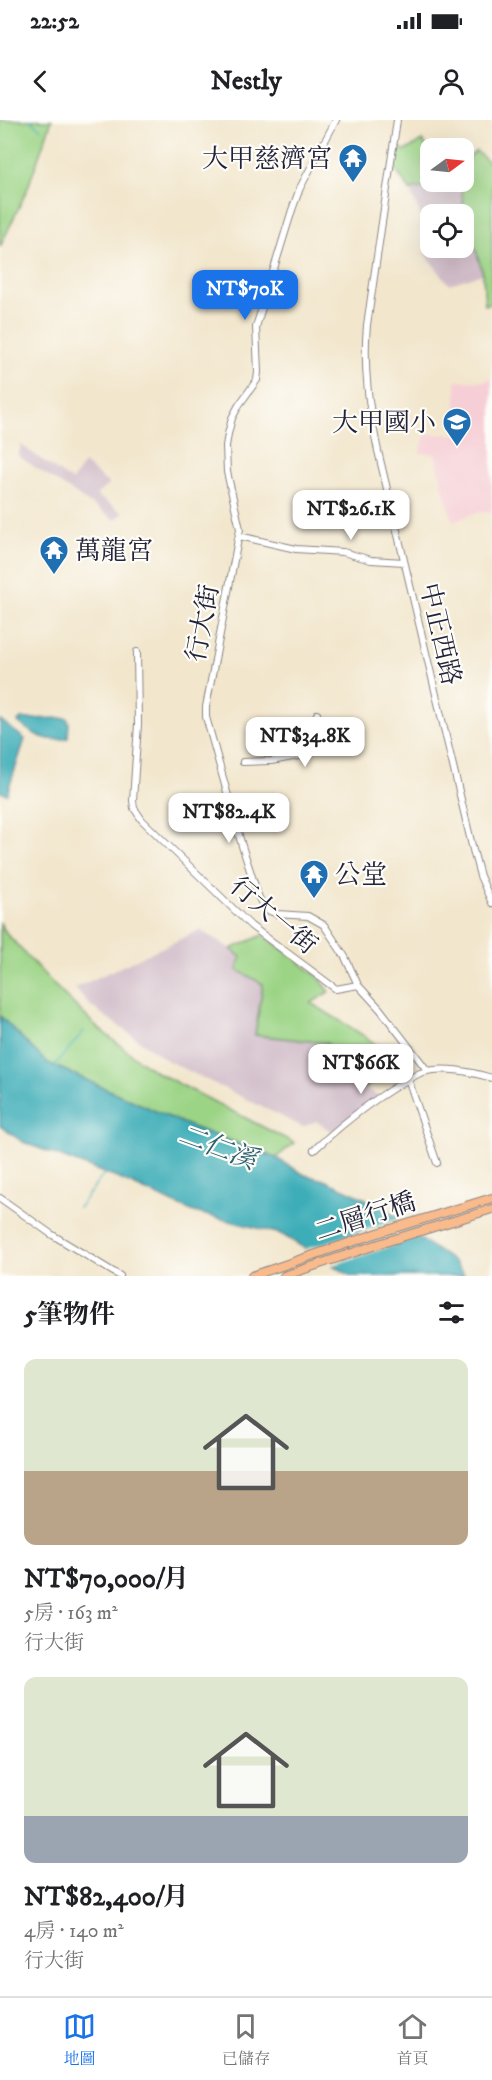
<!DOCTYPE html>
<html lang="zh-TW">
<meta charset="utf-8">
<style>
:root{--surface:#fff;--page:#f2f2f2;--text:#202124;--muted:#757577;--line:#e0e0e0;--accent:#1a73e8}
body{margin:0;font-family:"IM FELL DW Pica","Noto Serif TC",serif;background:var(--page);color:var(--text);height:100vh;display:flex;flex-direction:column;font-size:22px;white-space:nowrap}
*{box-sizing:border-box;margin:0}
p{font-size:20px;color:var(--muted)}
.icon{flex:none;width:33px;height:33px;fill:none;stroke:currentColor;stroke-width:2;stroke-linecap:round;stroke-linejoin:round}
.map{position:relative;height:1156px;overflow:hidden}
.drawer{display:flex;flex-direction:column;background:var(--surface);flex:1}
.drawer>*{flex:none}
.needle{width:39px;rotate:75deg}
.buttons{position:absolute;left:420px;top:18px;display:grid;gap:12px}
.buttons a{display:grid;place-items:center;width:54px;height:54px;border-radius:12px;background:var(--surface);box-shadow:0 6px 24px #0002;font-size:30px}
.price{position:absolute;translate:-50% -51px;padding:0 14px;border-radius:12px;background:#fff;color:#222;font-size:20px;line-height:39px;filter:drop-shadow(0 2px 3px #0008)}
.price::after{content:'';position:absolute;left:50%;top:36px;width:18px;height:14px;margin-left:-9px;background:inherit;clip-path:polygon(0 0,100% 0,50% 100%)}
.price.on{background:var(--accent);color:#fff}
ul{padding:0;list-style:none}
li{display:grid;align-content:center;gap:12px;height:318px;padding:0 24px}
li span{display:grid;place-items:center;height:186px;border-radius:12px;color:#555}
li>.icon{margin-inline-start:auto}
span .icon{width:108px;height:108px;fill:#fffc;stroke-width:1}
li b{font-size:26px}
h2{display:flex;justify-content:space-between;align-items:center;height:72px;padding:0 24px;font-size:26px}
.status{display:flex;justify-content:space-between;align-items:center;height:42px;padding:0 30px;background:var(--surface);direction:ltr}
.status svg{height:16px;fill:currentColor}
header{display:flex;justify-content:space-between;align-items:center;height:78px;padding:0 24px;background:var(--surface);font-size:27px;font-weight:700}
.tabs{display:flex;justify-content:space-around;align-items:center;height:84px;border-top:2px solid var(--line);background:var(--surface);font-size:16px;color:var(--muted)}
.tabs a{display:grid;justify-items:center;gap:3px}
.tabs .on{color:var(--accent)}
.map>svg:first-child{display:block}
.built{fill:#f6cfd6}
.industrial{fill:#d1bdc9;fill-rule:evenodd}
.green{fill:#9cd486;stroke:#5f7b60;stroke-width:1.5}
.water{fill:#3cadb8;stroke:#2f687a;stroke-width:1.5}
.pier{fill:#f2e6cc}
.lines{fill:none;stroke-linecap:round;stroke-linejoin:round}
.stream{stroke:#3cadb8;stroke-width:1.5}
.minor-casing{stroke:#8a8484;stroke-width:8}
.major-casing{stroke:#8a8484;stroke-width:10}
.minor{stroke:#fff;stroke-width:6}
.major{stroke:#fabb8c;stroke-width:8}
.labels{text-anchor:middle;stroke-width:4.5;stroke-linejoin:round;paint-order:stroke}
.poi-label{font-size:26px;fill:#22223b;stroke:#fdfcf7;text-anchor:end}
.street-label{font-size:26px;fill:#22223b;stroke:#fdfcf7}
.water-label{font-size:27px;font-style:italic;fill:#2e6173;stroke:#fdfcf7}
</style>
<div class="status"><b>22:52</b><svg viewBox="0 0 49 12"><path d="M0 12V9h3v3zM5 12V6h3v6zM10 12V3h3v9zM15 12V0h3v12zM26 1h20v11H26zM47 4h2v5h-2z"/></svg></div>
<header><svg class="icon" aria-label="back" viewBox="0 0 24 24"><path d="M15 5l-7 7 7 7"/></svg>Nestly<svg class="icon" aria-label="person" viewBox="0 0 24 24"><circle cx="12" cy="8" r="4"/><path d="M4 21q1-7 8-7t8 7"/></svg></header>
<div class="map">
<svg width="492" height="1156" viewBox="0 0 492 1156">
<rect width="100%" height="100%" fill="#fdfcf7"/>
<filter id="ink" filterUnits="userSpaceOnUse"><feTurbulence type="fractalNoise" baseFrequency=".0167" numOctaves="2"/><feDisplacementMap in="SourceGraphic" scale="12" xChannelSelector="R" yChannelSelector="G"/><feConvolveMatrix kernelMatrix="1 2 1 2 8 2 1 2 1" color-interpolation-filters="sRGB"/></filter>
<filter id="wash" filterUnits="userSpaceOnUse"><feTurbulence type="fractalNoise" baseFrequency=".008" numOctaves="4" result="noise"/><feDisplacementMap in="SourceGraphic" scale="24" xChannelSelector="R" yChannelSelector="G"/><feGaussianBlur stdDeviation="1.35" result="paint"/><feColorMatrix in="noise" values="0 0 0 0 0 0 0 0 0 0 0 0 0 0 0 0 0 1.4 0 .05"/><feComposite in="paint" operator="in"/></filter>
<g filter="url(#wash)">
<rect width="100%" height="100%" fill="#f2e6cc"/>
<path class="built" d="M492,258V392L476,393L453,401L444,373L435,334L420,333L425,314L456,315V261H485Z"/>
<path class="industrial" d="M451,62H456L461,66L464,90L483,154L449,164L424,133L429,128V117L410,70L432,66L440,67ZM430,94H464V128H430Z
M21,325L72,361L84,343L109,364L96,375L123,393L115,400L18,336Z
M200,810L227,826L241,837L237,850L263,864L255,915L327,923L365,968L380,977L332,1012L316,1001L303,1007L168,941L92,887L75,868Z"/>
<path class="green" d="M0,0H52L27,70L0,127Z
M422,21L430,31V62H451C438,68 425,66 410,70L395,49L398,26L405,31Z
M476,31L492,45V183L485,185L483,154L464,90L461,66L456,62H464V42Z
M0,803L7,814L54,865L98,908L135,937L156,952L294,1023L276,1038L187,1005L46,942L0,896Z
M263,815L320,858L329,872L311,883C334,898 384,924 398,946L365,968L327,923L255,915L263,864L237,850L241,837L231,829Z"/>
<path class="water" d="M67,598L69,603L68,618C47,623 33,615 18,602L21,599Z
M0,600L25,619L7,674L0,672Z
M0,896L46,942L187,1005L276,1038L305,1055L324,1060L364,1078L395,1095L410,1112L454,1142L465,1156H351L281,1114L194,1092L122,1060L23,1022L0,1006Z"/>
<path class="pier" d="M402,1098L412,1110L421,1116L330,1146L303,1130Z"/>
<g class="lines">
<path class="stream" d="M30,0L41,9
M55,945L84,911
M78,1088L105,1053"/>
</g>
</g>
<g filter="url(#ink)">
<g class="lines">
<g class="minor-casing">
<path id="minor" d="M336,0L300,68L292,90L256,207L258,252L257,260L239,285L232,298L228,314L226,326L227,352L240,409L206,587V597L242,726L259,778L265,789L277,794L308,796L324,805L345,837L358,865L380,889L427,950
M397,0L367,205C363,248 369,289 378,331L473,730L480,756L492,783
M239,416L296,429L343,432L371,440L404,442
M137,532L138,604L133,681L134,688L142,700L251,806L336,869L358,865
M243,642L271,641L309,634L310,612L317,594
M408,959L437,1043
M314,1030C346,1000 381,973 420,953C442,945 471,952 492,958
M0,1078L51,1114L120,1156"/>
</g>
<g class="major-casing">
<path id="major" d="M252,1156L378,1113L492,1078
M284,1156L382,1123L492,1089"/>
</g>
<use href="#minor" class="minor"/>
<use href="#major" class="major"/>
</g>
</g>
<defs>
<g id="temple-pin" transform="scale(1.5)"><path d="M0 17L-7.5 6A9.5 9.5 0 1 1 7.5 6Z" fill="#1f6fb2" stroke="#fdfcf7"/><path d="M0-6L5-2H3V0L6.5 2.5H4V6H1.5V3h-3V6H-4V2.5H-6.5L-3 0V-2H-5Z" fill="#fff"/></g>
<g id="school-pin" transform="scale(1.5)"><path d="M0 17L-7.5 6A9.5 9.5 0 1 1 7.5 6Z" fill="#1f6fb2" stroke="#fdfcf7"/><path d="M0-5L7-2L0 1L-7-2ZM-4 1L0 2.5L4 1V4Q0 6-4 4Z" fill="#fff"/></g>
</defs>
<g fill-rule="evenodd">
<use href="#temple-pin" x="353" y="38"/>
<use href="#school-pin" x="457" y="302"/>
<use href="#temple-pin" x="54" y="430"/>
<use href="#temple-pin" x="314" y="754"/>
</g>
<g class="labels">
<g class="poi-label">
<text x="332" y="47">大甲慈濟宮</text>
<text x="436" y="311">大甲國小</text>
<text x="75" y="439" text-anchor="start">萬龍宮</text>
<text x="335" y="763" text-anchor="start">公堂</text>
</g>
<g class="street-label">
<text transform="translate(202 503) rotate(-79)" y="9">行大街</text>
<text transform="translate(441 514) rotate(77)" y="9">中正西路</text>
<text transform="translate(274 795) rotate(40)" y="9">行大一街</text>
<text transform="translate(365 1096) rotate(-18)" y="9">二層行橋</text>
</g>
<g class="water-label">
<text transform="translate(218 1027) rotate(20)" y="9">二仁溪</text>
</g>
</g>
</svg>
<div class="buttons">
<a><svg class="needle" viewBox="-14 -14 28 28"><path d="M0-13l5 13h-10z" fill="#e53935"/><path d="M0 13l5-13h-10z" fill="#757577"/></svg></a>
<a><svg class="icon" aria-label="locate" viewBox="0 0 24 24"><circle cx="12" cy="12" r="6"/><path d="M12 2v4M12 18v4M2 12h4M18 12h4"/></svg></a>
</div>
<b class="price on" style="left:245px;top:201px">NT$70K</b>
<b class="price" style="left:351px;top:421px">NT$26.1K</b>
<b class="price" style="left:305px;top:648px">NT$34.8K</b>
<b class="price" style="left:229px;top:724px">NT$82.4K</b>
<b class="price" style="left:361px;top:975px">NT$66K</b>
</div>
<section class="drawer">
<h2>5筆物件<svg class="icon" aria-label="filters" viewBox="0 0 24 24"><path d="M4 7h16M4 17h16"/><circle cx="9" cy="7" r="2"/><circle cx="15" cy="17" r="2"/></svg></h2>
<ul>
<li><span style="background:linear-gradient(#dfe7d0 60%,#b9a48a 0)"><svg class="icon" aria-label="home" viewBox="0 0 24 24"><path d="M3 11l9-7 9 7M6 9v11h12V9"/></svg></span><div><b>NT$70,000/月</b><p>5房 · 163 m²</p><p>行大街</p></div></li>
<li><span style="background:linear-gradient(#dfe7d0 75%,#9aa5b1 0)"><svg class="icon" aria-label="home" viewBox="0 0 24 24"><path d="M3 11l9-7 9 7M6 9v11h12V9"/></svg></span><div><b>NT$82,400/月</b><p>4房 · 140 m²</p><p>行大街</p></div></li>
</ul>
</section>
<nav class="tabs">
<a class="on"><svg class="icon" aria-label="map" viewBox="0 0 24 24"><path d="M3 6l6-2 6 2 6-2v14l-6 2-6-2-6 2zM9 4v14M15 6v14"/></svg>地圖</a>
<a><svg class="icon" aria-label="saved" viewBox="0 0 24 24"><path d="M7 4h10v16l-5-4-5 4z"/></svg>已儲存</a>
<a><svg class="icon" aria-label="home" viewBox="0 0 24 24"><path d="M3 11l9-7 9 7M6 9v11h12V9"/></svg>首頁</a>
</nav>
